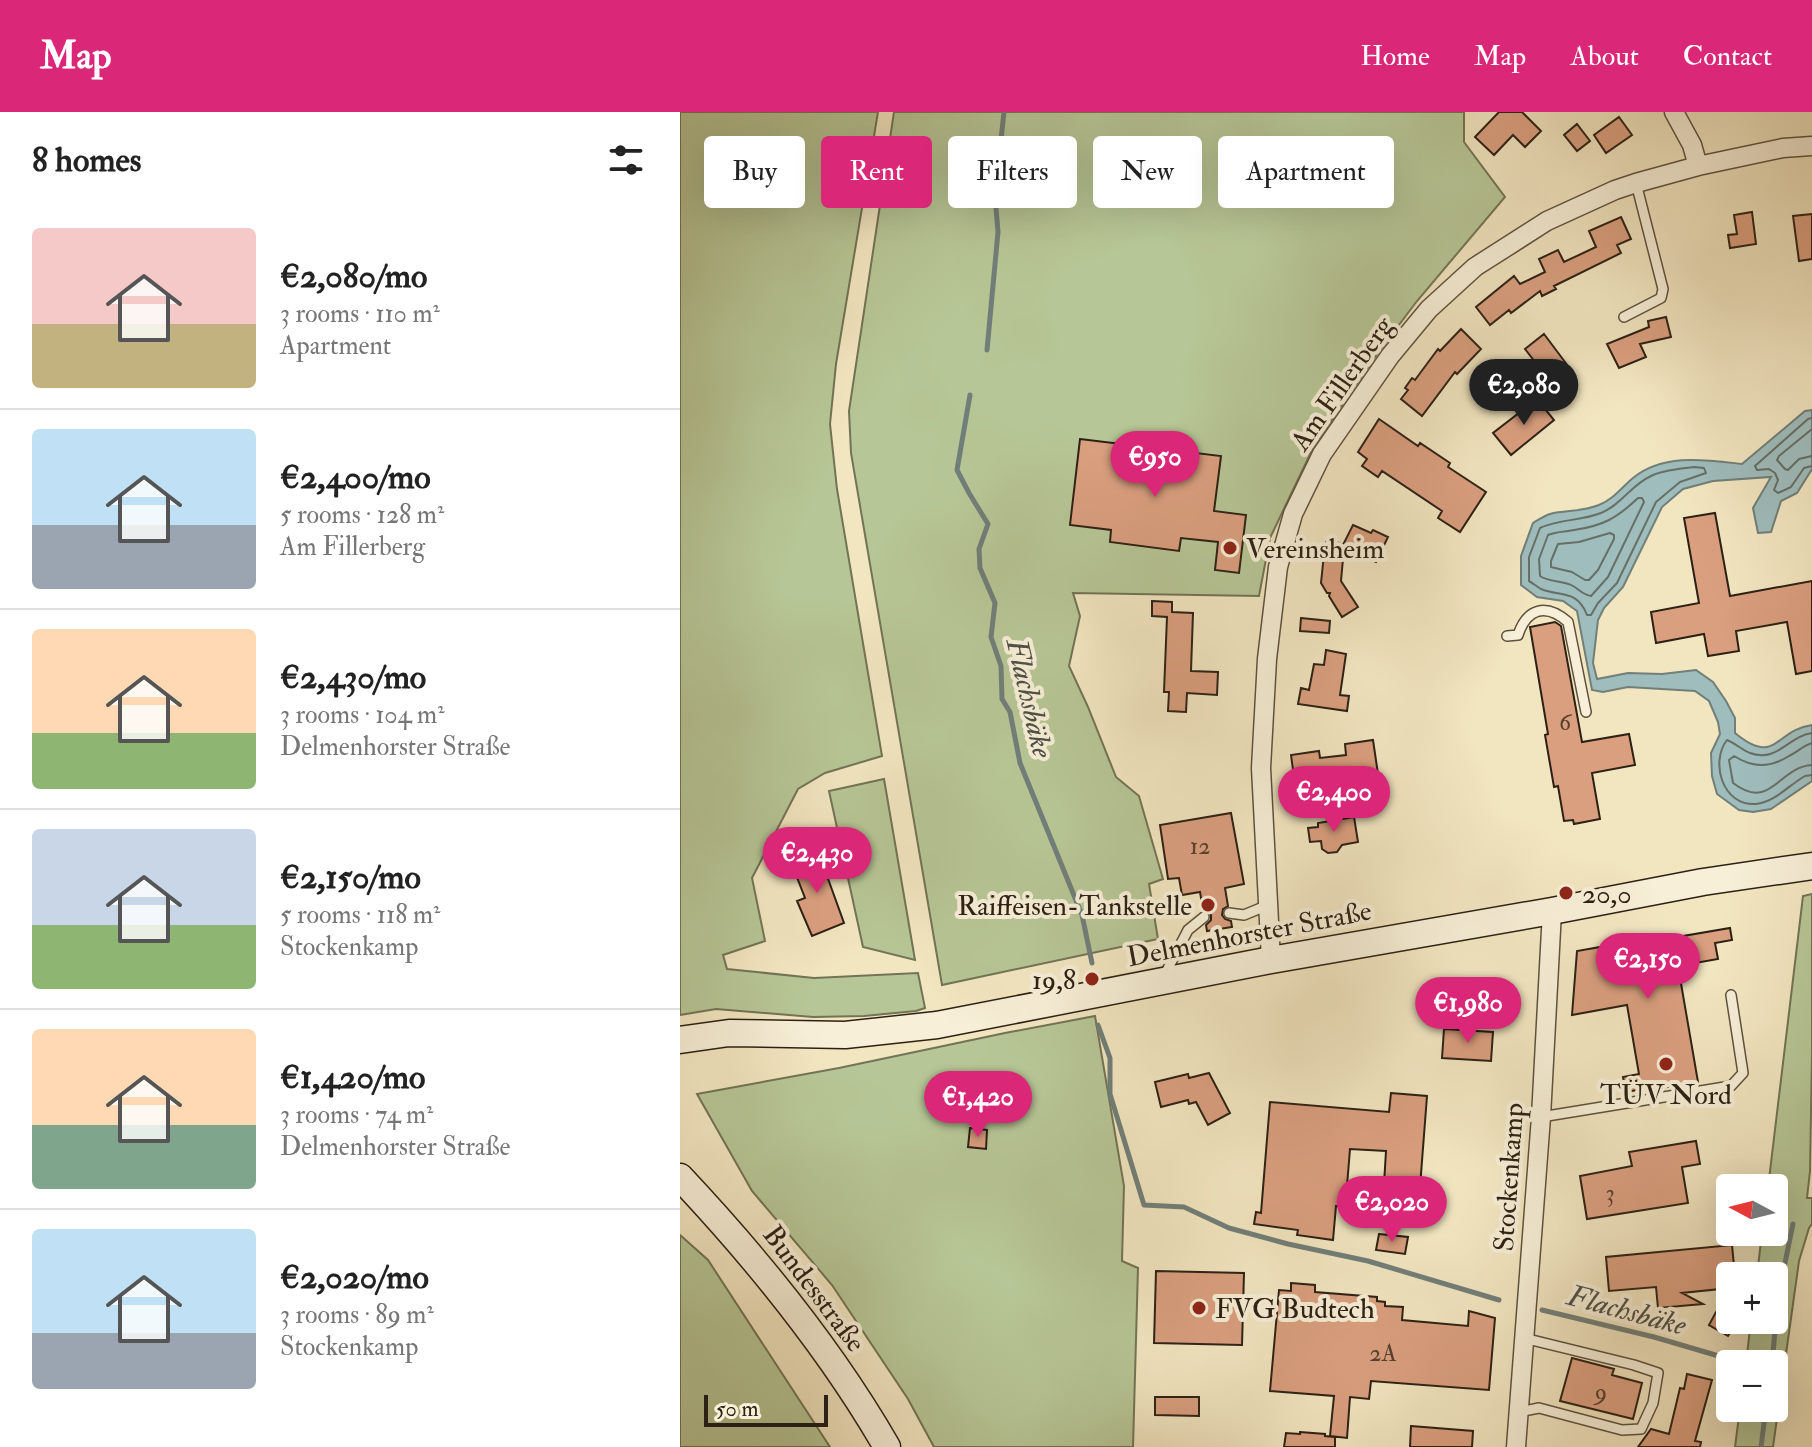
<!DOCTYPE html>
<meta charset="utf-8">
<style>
:root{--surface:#fff;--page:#f6f6f6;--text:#222;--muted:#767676;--line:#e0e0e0;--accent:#db2777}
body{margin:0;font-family:"IM FELL Double Pica",serif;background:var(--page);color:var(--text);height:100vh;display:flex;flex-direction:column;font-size:30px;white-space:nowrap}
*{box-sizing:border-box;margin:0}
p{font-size:26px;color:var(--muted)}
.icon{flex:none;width:44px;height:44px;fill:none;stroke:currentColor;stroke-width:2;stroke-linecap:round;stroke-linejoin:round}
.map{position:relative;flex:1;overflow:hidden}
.side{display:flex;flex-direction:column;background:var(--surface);width:680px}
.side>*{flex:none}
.guide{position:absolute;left:24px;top:24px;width:760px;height:72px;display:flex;gap:16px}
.needle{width:52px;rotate:277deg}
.buttons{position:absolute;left:1036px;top:1062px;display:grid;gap:16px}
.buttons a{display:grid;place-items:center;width:72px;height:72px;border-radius:8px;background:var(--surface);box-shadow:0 8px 32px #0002;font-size:40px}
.scale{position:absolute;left:24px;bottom:20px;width:124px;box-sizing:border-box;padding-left:8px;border:4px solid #2c2114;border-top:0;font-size:22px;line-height:28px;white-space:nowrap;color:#2c2114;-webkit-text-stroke:6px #f7efd7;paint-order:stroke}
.price{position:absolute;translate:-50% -68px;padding:0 18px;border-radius:28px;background:var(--accent);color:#fff;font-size:26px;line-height:52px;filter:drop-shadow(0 2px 4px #0008)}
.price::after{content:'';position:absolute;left:50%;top:48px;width:24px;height:18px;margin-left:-12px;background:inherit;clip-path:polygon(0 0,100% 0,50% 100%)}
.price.on{background:#222;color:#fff}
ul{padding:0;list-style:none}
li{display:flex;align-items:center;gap:24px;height:200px;padding:0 32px}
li+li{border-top:2px solid var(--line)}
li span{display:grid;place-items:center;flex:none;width:224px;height:160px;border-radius:8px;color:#555}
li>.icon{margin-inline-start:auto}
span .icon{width:96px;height:96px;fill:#fffc;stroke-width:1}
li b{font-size:34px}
h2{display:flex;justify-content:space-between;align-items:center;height:96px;padding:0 32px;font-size:34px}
.pill{padding:0 28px;border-radius:8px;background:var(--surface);box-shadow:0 8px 32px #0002;font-size:28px;line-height:72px}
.pill.on{background:var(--accent);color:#fff}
header{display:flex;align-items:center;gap:48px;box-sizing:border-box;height:112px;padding:0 40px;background:var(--accent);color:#fff}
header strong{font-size:38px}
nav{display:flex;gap:44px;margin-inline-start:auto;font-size:28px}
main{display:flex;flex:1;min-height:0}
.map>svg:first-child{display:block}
.green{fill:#b7c696;stroke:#727455;stroke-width:2}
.water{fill:#9fbdbd;stroke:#717f79;stroke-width:2}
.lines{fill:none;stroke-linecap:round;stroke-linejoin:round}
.shore{stroke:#666f68;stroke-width:2}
.stream{stroke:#717f79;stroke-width:5}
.building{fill:#da9f7f;stroke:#2c2114;stroke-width:2}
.service-casing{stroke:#5e523f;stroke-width:12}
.minor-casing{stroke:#5e523f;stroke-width:21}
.secondary-casing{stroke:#2c2114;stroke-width:29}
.service{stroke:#f7efd7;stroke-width:9}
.minor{stroke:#f7efd7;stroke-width:18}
.secondary{stroke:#f7efd7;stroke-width:26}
.poi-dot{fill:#8f2418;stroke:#f7efd7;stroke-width:3}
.labels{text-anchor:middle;stroke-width:8;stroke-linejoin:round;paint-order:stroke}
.number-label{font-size:24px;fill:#58402f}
.street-label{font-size:28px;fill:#2c2114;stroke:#f7efd7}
.poi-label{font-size:28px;fill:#2c2114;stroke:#f7efd7;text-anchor:start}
.water-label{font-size:30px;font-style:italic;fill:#4e5047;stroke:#f7efd7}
</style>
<header>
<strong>Map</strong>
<nav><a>Home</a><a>Map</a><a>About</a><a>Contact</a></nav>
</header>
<main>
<section class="side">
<h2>8 homes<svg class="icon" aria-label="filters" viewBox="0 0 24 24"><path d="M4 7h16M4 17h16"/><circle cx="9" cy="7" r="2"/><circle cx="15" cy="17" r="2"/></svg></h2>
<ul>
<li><span style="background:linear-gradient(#f6c9c9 60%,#c2b280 0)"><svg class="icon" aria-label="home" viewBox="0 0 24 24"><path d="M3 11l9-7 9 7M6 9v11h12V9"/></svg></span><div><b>€2,080/mo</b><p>3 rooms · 110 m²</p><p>Apartment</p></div></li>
<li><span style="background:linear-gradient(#bfe0f5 60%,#9aa5b1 0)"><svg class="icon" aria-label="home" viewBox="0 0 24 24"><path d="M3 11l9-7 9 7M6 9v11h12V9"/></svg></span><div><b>€2,400/mo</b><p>5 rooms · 128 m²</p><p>Am Fillerberg</p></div></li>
<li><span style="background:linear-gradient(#ffd9b3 65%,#8fb573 0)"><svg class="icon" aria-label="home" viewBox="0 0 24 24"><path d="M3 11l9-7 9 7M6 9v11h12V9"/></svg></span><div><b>€2,430/mo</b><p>3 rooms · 104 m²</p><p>Delmenhorster Straße</p></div></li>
<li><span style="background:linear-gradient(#c9d6e8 60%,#8fb573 0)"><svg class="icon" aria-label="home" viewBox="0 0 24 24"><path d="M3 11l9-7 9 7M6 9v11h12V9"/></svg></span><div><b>€2,150/mo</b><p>5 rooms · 118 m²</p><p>Stockenkamp</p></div></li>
<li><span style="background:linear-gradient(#ffd9b3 60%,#7fa58c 0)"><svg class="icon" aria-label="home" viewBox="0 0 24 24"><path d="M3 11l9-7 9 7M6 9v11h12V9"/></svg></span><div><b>€1,420/mo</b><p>3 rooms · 74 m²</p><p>Delmenhorster Straße</p></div></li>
<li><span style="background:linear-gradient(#bfe0f5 65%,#9aa5b1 0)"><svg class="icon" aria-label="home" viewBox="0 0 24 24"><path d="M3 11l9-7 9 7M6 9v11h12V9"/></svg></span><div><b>€2,020/mo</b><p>3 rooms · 89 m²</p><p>Stockenkamp</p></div></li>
</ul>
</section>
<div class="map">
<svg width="1132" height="1335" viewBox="0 0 1132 1335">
<rect width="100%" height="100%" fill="#f2e6c1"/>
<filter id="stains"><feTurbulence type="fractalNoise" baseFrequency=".0025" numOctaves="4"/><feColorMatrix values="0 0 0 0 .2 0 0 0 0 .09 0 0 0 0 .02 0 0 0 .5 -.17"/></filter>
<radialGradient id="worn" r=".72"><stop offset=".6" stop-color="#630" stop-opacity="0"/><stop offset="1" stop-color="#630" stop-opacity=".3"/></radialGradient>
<path class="green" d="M0,0H198L156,252L150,312L157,377L202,644L145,661L118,677L72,766L85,829L43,843L47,857L134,866L238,861L245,896L236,899L184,904L133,905L36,897L0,903Z
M214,0H784V30L825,85L737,189L700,238L634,334L590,426L579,484L393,481L400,504L389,554L408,595L436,665L459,684L483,767L469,772L478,827L262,873L171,341L169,299Z
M204,667L235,848L183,835L149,679Z
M1132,782V941L1130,1059L1127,1086H1132V1112L1129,1116L1119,1149L1093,1335H1055L1060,1296H1094V1252H1066L1071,1208H1094V1164H1077L1082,1120H1094V1076H1088L1123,784Z
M415,904L444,1074L442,1149L458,1156L453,1335H254L228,1287L152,1173L72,1079L17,982L159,956L325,921Z
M0,1123L28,1148L150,1335H0Z"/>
<path class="water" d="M1132,298V357L1117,381L1101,389L1091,420L1078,421L1073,396L1091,365L1033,369L1003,377L982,395L943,475L924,496L918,508L913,551L917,567L948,561L982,562L1016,558L1033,570L1046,589L1055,606V621C1096,655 1095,618 1132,613V669L1091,697L1073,700L1059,698L1037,682L1032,664L1031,641L1040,622L1038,610L1029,589L1015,579L948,575L923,580L912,578L897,499L883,489L857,485L841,473V444L853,411C858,408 864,404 870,402C886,398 902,400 919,393C934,387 941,376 953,366C984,341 1026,348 1062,352L1125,299Z"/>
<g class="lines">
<path class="shore" d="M1132,306L1128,307L1075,354L1077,358L1089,357L1095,361L1098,368L1094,378L1098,381L1111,375L1124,356L1132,354
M1132,317L1099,344L1097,348L1105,357L1108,358L1119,347L1132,344
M1014,355L1024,356L1026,361L1000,370L976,390L937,471L918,491L911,503H907C897,477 880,485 861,477C859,476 851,470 849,469V445L860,416C879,407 901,409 921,401C941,393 951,373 971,364C983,358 1000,357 1014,355Z
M958,386H962L964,390L928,465L911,484C903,483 900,478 893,474C883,468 870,471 860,464L859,447L868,423C877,419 885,420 894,418C923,414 937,406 958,386Z
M930,421L934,423V427L918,458L909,468H905L892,460L871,455V449L878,432L899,430Z
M1132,621C1108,624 1098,651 1070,641C1062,638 1055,631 1047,628C1030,650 1042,694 1076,692C1095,690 1109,673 1125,664L1132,663
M1132,631C1123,634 1117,640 1109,644C1090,656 1073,656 1054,644L1049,648L1053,671C1091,700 1098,655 1132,653"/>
<path class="stream" d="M307,238L318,120L315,84L324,0
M290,283L277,358L289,381L308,412L299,437L300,456L315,491L311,525L321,554L322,587L330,600L340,651L402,803L412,851
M418,913L430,946V982L464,1093L504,1095L549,1116L608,1132L688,1149L819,1188
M862,1198L974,1225L1066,1252
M1092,1252L1098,1185L1113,1112
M1081,1335L1086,1296"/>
</g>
<path class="building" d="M819,0H842L861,19L845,35L833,23L814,43L795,25Z
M939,5L952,23L926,41L914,23Z
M897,12L910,29L897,39L884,23Z
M1072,100L1076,132L1050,136L1048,123L1057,122L1054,103Z
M1132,102V147L1119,149L1113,104Z
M941,105L951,127L937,133L941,141L874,174L876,177L862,184L860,179L831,201L829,198L810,213L796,195L834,164L840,172L865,160L859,147L878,138L884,150L916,135L909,119Z
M986,205L991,225L960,232L966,245L939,256L927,232L969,215L968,209Z
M781,217L801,237L777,262L775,260L742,304L721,287L728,278L725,276L732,266L735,268L758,237L760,239Z
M864,222L888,254L869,268L845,237Z
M857,287L874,308L831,343L813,321Z
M699,307L738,334L740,331L770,351L768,355L806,380L780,420L758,406L762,399L702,359L698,365L682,354L687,347L678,340Z
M400,327L541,344L534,399L566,403L559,461L535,458L538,430L501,426L499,439L430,430L431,418L390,413Z
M1035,401L1050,484L1132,469V559L1116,562L1107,510L1056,519L1059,539L1028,544L1024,522L976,531L971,500L1019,491L1004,406Z
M673,413L691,421L693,418L708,425L696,450L664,436L661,469L678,495L662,505L649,484L650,481H647L641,471L644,442L641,441L648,426L663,433Z
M472,489L492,490V500L513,501L511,559L538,560L537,583L507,581L506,600L488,599L489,580H484L487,505L472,504Z
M621,506L650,509L649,521L620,519Z
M875,510L881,514L902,630L949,622L955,653L912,661L920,707L894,712L893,708L884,709L878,674L874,675L865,623L868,622L850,515Z
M646,538L666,542L660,583L669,584L667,599L618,592L621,576L629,578L634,552L644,553Z
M693,628L698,662L643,670L644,676L616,680L611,643L639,639L640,646L666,643L665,632Z
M551,701L564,772L545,776L548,794L543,797L542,803L545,807L551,809L552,815L527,819L526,813L531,808V803L527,798H523L520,780L502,783L499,766L488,767L480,713Z
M674,705L678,730L662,733L657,740L648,741L642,737L641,729L630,730L628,716L638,715V711Z
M138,739L164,811L132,824L117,789L125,786L111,750Z
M1050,816L1052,828L1035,831L1038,847L998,854L1018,970L963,979L962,977L946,980L943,965L959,962L947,893L892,903L897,839L926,834L927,837Z
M764,917L813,920L811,949L762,946Z
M529,961L550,1001L528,1013L516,990L509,992L508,988L481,995L475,970L508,962L509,966Z
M711,981L747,984L740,1075L704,1072L706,1039L670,1037L667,1074L676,1075L674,1095L656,1094L653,1128L617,1123L618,1118L574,1112L576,1100L581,1101L590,990L709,1000Z
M290,1016L307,1018L306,1037L288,1035Z
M1016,1029L1020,1052L1002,1055L1008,1091L907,1107L900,1064L952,1054L949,1040Z
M699,1122L728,1125L725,1142L696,1138Z
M1052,1133L1055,1164H1050V1176L1002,1181L1023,1192L978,1196L976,1175L929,1179L926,1145Z
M476,1159L564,1161L562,1233L474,1231Z
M611,1171L635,1173V1180L697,1185V1189L705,1190V1194L723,1195L722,1208L788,1214L789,1199L815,1206L809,1278L691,1269L689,1287L670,1285L667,1326L650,1324L654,1284L590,1279L599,1178L611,1179Z
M1036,1200L1056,1211L1048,1224L1029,1213Z
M892,1246L934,1257L932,1263L962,1271L953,1307L880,1289Z
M1007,1262L1032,1268L1015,1329L1021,1330L1020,1335H958L971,1317L989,1322L1000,1276L1004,1277Z
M475,1285H519V1304L475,1303Z
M731,1314L793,1319L792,1335H730Z
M620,1320L645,1322V1324L655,1325V1335H604L606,1321L620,1322Z"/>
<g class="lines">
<g class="service-casing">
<path id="service" d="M944,205L981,186L983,177L956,71
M827,524L838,523C847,496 866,491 888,510L906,600
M549,801L564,803L588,793
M484,864L508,818L524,805
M861,1005L1051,974L1063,961L1051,883
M839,1300L859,1296L942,1318L961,1317L973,1291L978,1261L954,1253L844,1226"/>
</g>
<g class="minor-casing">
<path id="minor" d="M994,0L1012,33L1018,54
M591,848L581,656L587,547L598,455L613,402L642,342L710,244L749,197L795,155L867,109L935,78L956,71L1018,54L1103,36L1132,34
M836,1335L861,1005L872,799"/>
</g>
<g class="secondary-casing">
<path id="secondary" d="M0,928L49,921L165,923L257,913L591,848L872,799L1023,770L1132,754
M0,1065C78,1148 150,1236 207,1335"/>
</g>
<use href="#service" class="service"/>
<use href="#minor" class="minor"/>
<use href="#secondary" class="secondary"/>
</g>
<g class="poi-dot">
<circle cx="550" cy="436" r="8"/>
<circle cx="886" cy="781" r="8"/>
<circle cx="528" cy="793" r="8"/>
<circle cx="412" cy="867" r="8"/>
<circle cx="986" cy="952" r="8"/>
<circle cx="519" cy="1196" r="8"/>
</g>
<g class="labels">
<g class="number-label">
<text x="885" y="618">6</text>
<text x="520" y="742">12</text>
<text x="930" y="1089">3</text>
<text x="703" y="1249">2A</text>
<text x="921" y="1288">9</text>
</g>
<g class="street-label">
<text transform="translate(661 271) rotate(-55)" y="10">Am Fillerberg</text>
<text transform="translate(569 821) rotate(-11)" y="10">Delmenhorster Straße</text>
<text transform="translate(828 1065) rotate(-86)" y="10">Stockenkamp</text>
<text transform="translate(135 1176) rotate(53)" y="10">Bundesstraße</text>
</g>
<g class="poi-label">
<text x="566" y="446">Vereinsheim</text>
<text x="902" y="791">20,0</text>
<text x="512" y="803" text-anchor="end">Raiffeisen-Tankstelle</text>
<text x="396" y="877" text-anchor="end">19,8</text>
<text x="986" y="992" text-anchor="middle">TÜV Nord</text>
<text x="535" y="1206">FVG Budtech</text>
</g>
<g class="water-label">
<text transform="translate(350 586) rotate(77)" y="10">Flachsbäke</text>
<text transform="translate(947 1198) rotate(15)" y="10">Flachsbäke</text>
</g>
</g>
<rect width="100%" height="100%" filter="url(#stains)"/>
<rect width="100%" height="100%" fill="url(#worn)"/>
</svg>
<div class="buttons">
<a><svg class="needle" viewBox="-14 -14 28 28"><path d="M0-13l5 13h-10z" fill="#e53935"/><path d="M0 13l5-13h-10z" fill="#767676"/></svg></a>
<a>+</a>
<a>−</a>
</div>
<div class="scale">50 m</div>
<b class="price on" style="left:844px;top:315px">€2,080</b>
<b class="price" style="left:475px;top:387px">€950</b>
<b class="price" style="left:654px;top:722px">€2,400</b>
<b class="price" style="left:137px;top:783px">€2,430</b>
<b class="price" style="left:968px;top:889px">€2,150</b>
<b class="price" style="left:788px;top:933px">€1,980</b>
<b class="price" style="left:298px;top:1027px">€1,420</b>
<b class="price" style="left:712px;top:1132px">€2,020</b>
<div class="guide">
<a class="pill">Buy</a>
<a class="pill on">Rent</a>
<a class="pill">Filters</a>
<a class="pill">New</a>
<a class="pill">Apartment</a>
</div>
</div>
</main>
